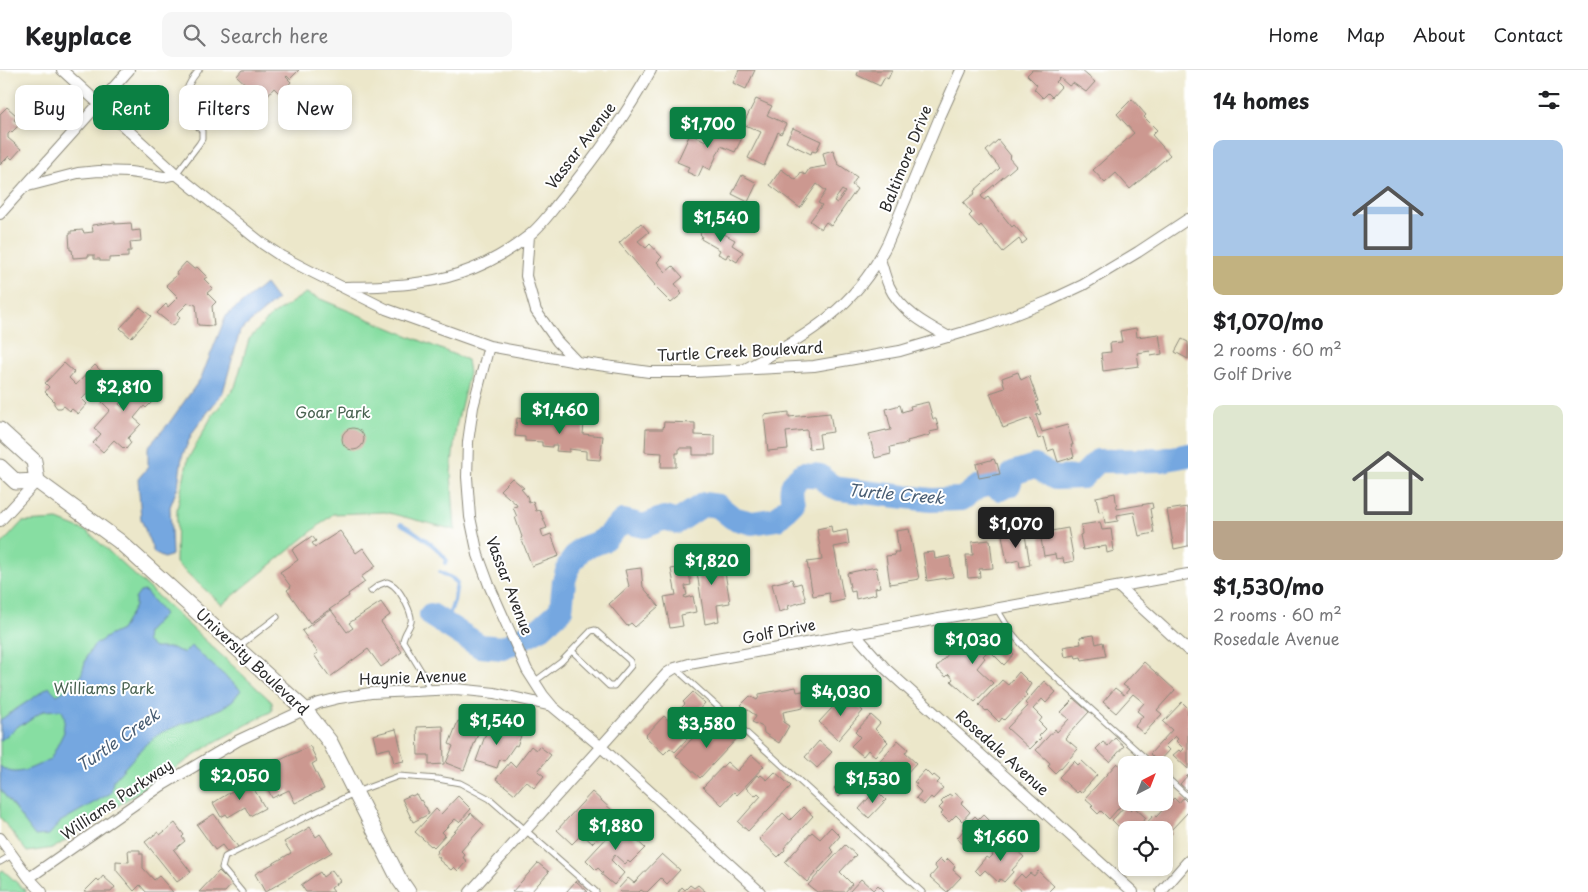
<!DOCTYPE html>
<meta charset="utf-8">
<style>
:root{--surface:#fff;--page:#f6f6f6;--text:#202124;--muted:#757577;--line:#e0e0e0;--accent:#0b8043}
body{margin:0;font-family:"Playpen Sans",sans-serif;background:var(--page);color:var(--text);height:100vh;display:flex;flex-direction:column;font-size:19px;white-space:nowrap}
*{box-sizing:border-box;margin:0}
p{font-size:16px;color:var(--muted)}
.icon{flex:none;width:28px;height:28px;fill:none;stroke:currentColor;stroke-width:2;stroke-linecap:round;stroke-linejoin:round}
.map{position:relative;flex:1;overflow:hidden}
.sheet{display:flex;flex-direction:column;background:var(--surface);width:400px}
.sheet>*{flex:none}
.guide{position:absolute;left:15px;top:15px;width:475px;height:45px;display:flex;gap:10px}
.needle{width:32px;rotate:42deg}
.tools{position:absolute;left:1118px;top:686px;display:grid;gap:10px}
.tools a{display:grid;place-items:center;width:55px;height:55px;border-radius:10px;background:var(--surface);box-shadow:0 2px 8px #0003;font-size:25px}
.price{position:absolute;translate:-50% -42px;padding:0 11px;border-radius:5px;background:var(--accent);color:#fff;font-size:16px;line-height:32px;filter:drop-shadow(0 1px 2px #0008)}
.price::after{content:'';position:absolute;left:50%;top:30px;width:15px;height:11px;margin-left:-8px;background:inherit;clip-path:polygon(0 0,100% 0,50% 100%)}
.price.current{background:#222;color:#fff}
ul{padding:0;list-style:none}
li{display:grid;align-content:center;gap:10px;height:265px;padding:0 25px}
li span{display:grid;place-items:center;height:155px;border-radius:10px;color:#555}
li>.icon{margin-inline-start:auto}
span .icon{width:90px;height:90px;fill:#fffc;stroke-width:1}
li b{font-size:21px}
h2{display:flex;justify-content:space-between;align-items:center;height:60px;padding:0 25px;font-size:21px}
.tag{padding:0 18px;border-radius:10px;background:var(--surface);box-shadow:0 2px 8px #0003;font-size:18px;line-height:45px}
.tag.current{background:var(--accent);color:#fff}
header{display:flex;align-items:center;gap:30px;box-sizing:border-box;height:70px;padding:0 25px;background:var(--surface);border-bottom:1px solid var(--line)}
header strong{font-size:24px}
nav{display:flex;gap:28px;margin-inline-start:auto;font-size:18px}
.search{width:350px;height:45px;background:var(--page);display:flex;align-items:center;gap:12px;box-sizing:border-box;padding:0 18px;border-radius:10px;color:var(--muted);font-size:19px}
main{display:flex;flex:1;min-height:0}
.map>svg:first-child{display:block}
.green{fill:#87dea2;stroke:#598466}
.water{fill:#74a7e0;stroke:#506986}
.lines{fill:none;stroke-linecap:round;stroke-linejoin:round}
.stream{stroke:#74a7e0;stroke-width:4}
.river{stroke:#74a7e0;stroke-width:24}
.building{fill:#cc9890;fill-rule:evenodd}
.lane-casing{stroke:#8c897a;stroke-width:7}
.street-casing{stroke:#8c897a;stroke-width:12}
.secondary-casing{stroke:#8c897a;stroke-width:17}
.lane{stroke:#fff;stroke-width:5}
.street{stroke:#fff;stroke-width:10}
.secondary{stroke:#fff;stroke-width:15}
.labels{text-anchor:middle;stroke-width:4;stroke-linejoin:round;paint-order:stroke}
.street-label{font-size:15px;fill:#2b2b2b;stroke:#fff}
.park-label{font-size:15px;fill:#47614f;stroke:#fff}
.water-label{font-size:16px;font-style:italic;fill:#485d73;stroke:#fff}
</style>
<header>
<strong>Keyplace</strong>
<div class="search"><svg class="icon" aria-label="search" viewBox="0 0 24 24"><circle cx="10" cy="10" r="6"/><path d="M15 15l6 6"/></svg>Search here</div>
<nav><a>Home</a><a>Map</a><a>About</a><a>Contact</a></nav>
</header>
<main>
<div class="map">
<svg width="1188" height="822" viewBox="0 0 1188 822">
<rect width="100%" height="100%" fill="#fff"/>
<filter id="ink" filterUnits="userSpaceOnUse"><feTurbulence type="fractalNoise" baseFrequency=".02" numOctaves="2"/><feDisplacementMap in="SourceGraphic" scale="10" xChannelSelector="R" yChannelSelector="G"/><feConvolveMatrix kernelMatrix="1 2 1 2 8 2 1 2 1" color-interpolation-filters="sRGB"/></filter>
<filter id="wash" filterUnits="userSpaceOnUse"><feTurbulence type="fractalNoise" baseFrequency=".0096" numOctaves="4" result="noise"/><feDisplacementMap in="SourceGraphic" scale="20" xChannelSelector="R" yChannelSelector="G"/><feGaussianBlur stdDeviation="1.12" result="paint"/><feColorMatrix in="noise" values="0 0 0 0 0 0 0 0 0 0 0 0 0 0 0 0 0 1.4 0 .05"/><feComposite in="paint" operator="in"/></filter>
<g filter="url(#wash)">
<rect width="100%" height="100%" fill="#ece7ca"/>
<path class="green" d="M306,223L467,290L469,303L456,357L451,403L455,460L385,442L333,444L222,535L176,493L177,439L188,389L212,346L235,317L249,269L271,246Z
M58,450L88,462L272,632V641L215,672L54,778L27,782L0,747V476L22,452Z
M3,800L27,822H0V802Z"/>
<path class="water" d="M265,214L277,230L240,261L223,322L192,363L182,387L178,416L170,437L172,485L164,488L154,483L141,449L138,409L148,397V377L169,353L201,308L226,246Z
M145,521L164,544L147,562L146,571L154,578H172L184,583L191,576L241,620L233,630L222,638L160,663L145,675L113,711L111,723L60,752L49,765L35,766L0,719V696C16,710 33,696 50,690L64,662C62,654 68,648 61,640L43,641L26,653L21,654L0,671V650L49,617L57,625L79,612L87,586L94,575L108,566L121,560L135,536V529L140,522Z"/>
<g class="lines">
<path class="stream" d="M401,454C413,460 440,478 446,490L445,493
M440,502L453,509L457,513L454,531L446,554"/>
<path class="river" d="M431,545L480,576L503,578L541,558L561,540L564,511L569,495L581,479L602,471L623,451L644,456L664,448L677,452L704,434L718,436L733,448L752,453L777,449L793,433C790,419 790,413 803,404L820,406L830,415L840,419L931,430L962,429L978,417L991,414L1000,419L1009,415L1013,403L1035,396L1055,408L1082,407L1098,391L1162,390L1188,385"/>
</g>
<g id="blocks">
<path class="building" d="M242,0H299L290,9L287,6L286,7L291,12L280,24L274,18L263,30L237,6Z
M739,0H755L746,19L733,13Z
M859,0H892L888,9L885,7L880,16L857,5Z
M1032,0H1081L1095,12L1086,22L1073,13L1069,16L1060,8L1056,12L1061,17L1052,27L1048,23L1043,28L1034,19L1037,15L1027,5Z
M756,29L772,36L767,45L786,54L781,64L778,62L764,96L748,88L761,62L743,54Z
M1132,29L1146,45L1144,47L1157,60L1152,65L1170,85L1130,119L1116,103L1105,113L1093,100L1134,63L1117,44Z
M7,37L17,46L14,50L19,55L12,62L11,61L8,64V68L21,79L12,89L9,86L0,95V44Z
M716,53L743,66L735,82L721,76L710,100L703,96L698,107L687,102L689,97L677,92L690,64L706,71L708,68H709Z
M793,58L821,71L816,82L812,81L811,84L786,72Z
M998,70L1011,86L1009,88L1016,96L981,126L984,130L988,127L1012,157L1014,155L1027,170L1022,174L1019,169L1003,182L981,155L979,157L969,146L972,143L963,133L975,123L974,121L1000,98L986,81Z
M833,80L838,94L857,107L852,115L857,119L831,156L826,152L821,159L810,151L822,135L818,133L826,121L817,114L800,138L770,115L781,99L796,110L801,102L805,105L809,99L826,96L823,83ZM842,120L845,122L837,133L834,131Z
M742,105L757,113L748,132L732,124Z
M115,152V154L131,153L132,161L140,160L141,171L130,172L131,181H128V187L109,188V191H100V189H94V185H88V187L73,188L72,180H70L69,164H71V161L83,160L84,163L93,162L92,155Z
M641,153L649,162L638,171L646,178L650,174L662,187L657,192L666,202L673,196L683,207L675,214L681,221L680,222L682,224L671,233L654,216L655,215L619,173Z
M708,155L735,170L732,175L743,182L737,192L729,187L730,185L728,184L726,188L718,184L720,180L701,169L702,166L700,164L703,159L705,160Z
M186,192L194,199L197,197L207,207L204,209L213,218L207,223L216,232L212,236L214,256L198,255L196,235L188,233L177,244L180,248L173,256L157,243L166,234L168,237L178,227L166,215L177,205L176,203Z
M140,237L151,246L131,268L120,258Z
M1136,258L1137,267L1159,264L1162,284L1151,286L1150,281L1137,283L1139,296L1103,301L1101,283L1111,282L1110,273L1122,272L1120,261Z
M1182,269L1188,272V289L1175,282Z
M64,293L74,302L69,308L76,315L95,295L103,303L95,312L97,313L82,329L87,334L78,344L72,339L70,341L64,336L61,338H57L54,334V331L45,322L49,317L45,313Z
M1018,302L1021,310L1029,306L1038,331L1036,332L1041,344L1036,345L1042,362L1067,355L1073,375H1071L1074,387L1058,392L1054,379L1048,381L1044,367L1038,369L1031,348L1003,358L990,323L1005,318L1002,308Z
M141,304L158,320L151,328L154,330L146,338L144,336L134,348L141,354L128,368L131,373L126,379L124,377L123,378L114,370L103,382L93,373L101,364L94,358L110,340L102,332L125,306L130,311L133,308L136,310ZM127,325L133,330L125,339L119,334Z
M928,332L933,349H936L939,360L929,362L930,365L907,371L908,373L890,377L891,384L875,388L869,364L886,360V361L891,360L886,339L900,335L902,342L911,339L910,336Z
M789,342V347L830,343L833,362L819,364L821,378L809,379L807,360L786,362L788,379L768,381L764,345Z
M529,344L572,348L571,352L584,353L583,364L603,366L600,390L586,389V381L569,379V382L556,381L557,375H552V377L542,376V372L525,371V367L515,366L517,348L528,350Z
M664,352L695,353V365L715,366V385H693V378H679V383H676V397H661L662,383L645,382L646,359H663Z
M342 369a11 11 0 1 1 22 0a11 11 0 1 1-22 0Z
M994,389L996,394L997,393L1000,404L979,408L976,394Z
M512,408L524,418L521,419L527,426L529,433L533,431L536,441L540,440L547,458L541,460L543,467L551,464L559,486L532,496L521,468L522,467L515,447H517L513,437L517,436L516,434L500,420Z
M1115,423L1117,439L1152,433L1153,438L1150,439L1154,463L1139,466L1134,442L1117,445L1118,451L1105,453L1103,441L1099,442L1096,427Z
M1188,437V476L1174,479L1167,440Z
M1100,452L1102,460L1111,459L1114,481L1107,483L1106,476L1083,480L1080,465L1082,464L1081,455Z
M831,456L832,463L847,460L849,474L834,477L844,530L830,533L829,523L813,526L807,492L822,490L817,459Z
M1068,458L1074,491L1064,493L1063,488L1056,489L1055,484L1044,486L1040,463Z
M909,459L919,509L890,514L886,486L895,485L894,482H899L896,461Z
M340,461L356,483L363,478L376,496L361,507L365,512L348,524L349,526L310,553L287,520L291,517L280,502L298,490L292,480L312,466L316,471L312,473L315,477Z
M1014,463L1015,467L1025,465L1030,495L1020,497L1019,490L1007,493L1002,465Z
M990,470L993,498L979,499L980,507L968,508L966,485H973L972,472Z
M934,482L935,489L950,486L953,507L927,511L923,483Z
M722,484L730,533L717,535L719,551L705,554L695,489Z
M688,496L691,515L685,516L687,525L684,526L685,528L693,526L696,542L681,545L683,556L670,558L664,527L676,525L671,499Z
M876,497L880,517L875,518L876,524L856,529L855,521L851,522L847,503Z
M641,498L643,517L659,536L635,557L631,553L627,556L609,534L629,516L625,500Z
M792,509L794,515L801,513L806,531L788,536L789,539L779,542L772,514Z
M381,532L390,545L381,552L402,582L381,597L368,579L330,607L314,585L318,583L302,561L331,540L347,562L353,558L349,553Z
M991,563L1014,584L1004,595L989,580L983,586L985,588L977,598L993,613L975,632L951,611L953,609L949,604L946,607L936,598L956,575L965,583L983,564L985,566L988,564L990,565Z
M1094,565L1096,574L1103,572L1106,586L1082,590L1081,587L1076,588L1075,585L1065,587L1063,577L1081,574L1080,567Z
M1144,592L1175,620L1157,640L1162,644L1144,664L1135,656L1143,646L1137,641L1144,633L1133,624L1116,643L1103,632L1115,618L1124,625L1129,619L1123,615Z
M1019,602L1031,614L1025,623L1027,625L1004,650L1002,648L999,652L987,640L986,641L979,635L1002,610L1008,615Z
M1044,611L1056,622L1046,633L1042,629L1033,639L1042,648L1039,652L1046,659L1039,666L1041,668L1030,679L1007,658L1028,636L1025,633Z
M796,617L797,622L814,619L816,633L803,636V638L783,642L785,652H783L789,656L779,673L764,663L763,657L752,652L756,647L755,645L741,635L750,626L757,630L759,627V624Z
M693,622L705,633L695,644L693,642L684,652L675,644L685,634L683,632Z
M845,624L863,641L838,670L819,652Z
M1074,629L1089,642L1065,668L1078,679L1060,699H1059L1055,703L1048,696L1050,693L1036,680L1055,659L1057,662L1069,649L1061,642Z
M1182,632L1188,638V699L1173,685L1179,680L1181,682L1184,679L1176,671L1178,669L1175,666L1165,676L1169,680L1158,692L1150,684L1172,660L1163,652Z
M871,645L880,653L875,659L888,672L875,686L868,680L863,686L851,676L860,667L855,662Z
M664,646L688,668L675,682L670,678L664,684L645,666Z
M458,651L470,656L471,652L481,656L464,700L446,693L453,676L449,674Z
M731,654L742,663L700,708L676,686L702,658L712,667L718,662L720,665Z
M489,655L521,666L517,676L515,675L504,691L500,689L497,698L476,691Z
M443,656L444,694L429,695V685H418L417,657Z
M396,659L404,691L394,693L390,678L377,681L373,665Z
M1115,668L1124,676L1110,692L1096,679L1103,672L1108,676Z
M898,670L908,679L905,683L916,693L905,705L902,703L894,712L876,695Z
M819,671L832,682L817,698L805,687Z
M310,676L317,691L312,694L324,719L295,733L289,720L272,728L259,700Z
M531,676L536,680L539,676L551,685L538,701L544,706L534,718L526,711L515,724L496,709L510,692L515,697Z
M752,685L764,696L737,725L734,722L722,735L703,717L727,692L737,701Z
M1074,691L1078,695L1082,691L1097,705L1081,723L1079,721L1077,723L1059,707Z
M1117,693L1126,701V708L1125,709L1126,713L1123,717V723L1120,726L1124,730L1123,731L1124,732L1109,749L1101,741L1098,744L1091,737L1093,735L1085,728Z
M851,698L859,706L839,727L835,723L837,721L834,718L838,714L837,713Z
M925,700L932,707L934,705L940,710L937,713L943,718L933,729L931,727L924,735L916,728L921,722L915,716L917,714L914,712Z
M775,702L791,716L748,761L738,752L761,726L758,723L755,726L746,718L757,705L759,707L761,705L767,710Z
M1188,705V721L1180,714Z
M248,709L265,738L250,746L245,737L228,747L226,744L221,747L213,733L234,720L233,718Z
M876,720L886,730L869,748L859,739Z
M592,722L614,742L612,744L617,748L592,773L582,764L572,774L557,760Z
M955,723L964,731L961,733L970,742L962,751L956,745L949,752L941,744L943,742L939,738L943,734L941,732L949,724L952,726Z
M416,724L420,731L421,730L425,737H426L429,744L413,752L402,729L411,725L412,726Z
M458,726L471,739L459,752L455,749L442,762L445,765L434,777L432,775L431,776L415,762L436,739L441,744Z
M1174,728L1179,733L1183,728L1188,733V742L1170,761L1172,763L1165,771L1164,760H1140L1154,745L1156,747Z
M1126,735L1131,740L1134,737L1146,748L1135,760H1126V770L1119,764L1122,760L1112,750Z
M803,737L813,746L784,778L785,780L778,787L759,769L783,743L790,750Z
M471,743L484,755L461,781L465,785L463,788L467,791L458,801L454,797L451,800L439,790L440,788L436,785L438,782L437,781Z
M214,744L238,777L228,783L222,775L215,780L197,755Z
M983,744L990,751L986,756L999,768L988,779L976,768L966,778L957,768L964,760L963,759L975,746L978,749Z
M625,748L637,759L631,765L645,778L630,793L628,791L625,794L615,785L611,790L624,803L614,815L601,804L603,803L598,798L596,800L586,790Z
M175,753L184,765L182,767L185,771L174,780L191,802L177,812L145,772L158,762L160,765Z
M310,757L316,767L320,764L332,782L265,822L255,804L291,783L284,772Z
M831,757L840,766L830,778L834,782L807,812L785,792L812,762L820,769Z
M1004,769L1024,787L1012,800L1013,802L1004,812L1000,809L998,812L985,800L980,805L975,800L986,787L989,789L993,785L992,783Z
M845,775L856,785L840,802L852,814L845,822H817L808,815Z
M128,780H140V784H143V798L154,810L159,806L173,822H146L140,815L134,821L116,800V791L129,792Z
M662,784L680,800L667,814L661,808L647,822H644L641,820L639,822H621L618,819L628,808L634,813Z
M940,789L944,793L948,789L955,796L953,800L961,807L947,822L930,807L937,799L934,795Z
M538,793L549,802L531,822H512Z
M332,800L340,811L331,818L334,822H306L301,815L320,802L323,807Z
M219,801L232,814L225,822H199Z
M1038,801L1054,816L1048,822H1023L1013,813L1021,804L1025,808L1030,803L1034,806Z
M103,806L115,817L111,822H84L97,809L99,811Z
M861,809L873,820L878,815L885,822H849Z
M576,811L588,822H566Z
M690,815L694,818L698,815L706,822H678L682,817L685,820Z"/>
</g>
</g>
<g filter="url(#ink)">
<use href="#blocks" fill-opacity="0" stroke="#8c897a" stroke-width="1"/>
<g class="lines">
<g class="lane-casing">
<path id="lane" d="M176,104L199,74L202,69V61C181,39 179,23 199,0
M371,521L379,515L387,512C388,512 393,515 394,516C401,522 413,544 411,552C409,559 404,563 403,571L423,604L430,620
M997,539L1011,562L1031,585L1153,695
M238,577L277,547
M675,598L922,822
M534,612L561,592L591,561L595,560L630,591L631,596L614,616H609L572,581
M1164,705L1188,727
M0,792L12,785
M242,822L222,798L225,787L356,722L399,706L438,709L460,713L490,729L596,822"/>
</g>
<g class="street-casing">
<path id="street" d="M62,0L176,104L263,174L281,186L314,203L386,239L489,276L577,292L649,302H695L814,296L900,281L988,255L1049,231L1083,215L1138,182L1188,149
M24,117L78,103L99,101L130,102L164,107L176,104
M0,144L129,0
M529,166L526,206L536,241L557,271L577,292
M880,189C883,198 885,208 889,216C900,241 927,255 949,267
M345,217C384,216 423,216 461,203C485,195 508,182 527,167C541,157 552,140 563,127C596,87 626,45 651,0
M489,276L473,337L468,372L467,407L470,447L478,485L489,515L527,600L543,625L553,637L600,676L760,822
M745,299C806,267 857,237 888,172L939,49L961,0
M0,451L37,411
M1119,517L1188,580
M854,563L886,599L1133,822
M0,768L29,808L42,822
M29,808L161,716L239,670L319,633L339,628L371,623L456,619L495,623L552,636
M470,822L667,603L675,598L689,594L1188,504
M1161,822L1188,791"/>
</g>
<g class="secondary-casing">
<path id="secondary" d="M0,360L34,391L37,411
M0,397L16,412L37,411L119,471L304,639L330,672L399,809L408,822"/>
</g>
<use href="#lane" class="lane"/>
<use href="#street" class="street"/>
<use href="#secondary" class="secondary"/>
</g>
</g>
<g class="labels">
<g class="street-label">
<text transform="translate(581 76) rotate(-53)" y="5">Vassar Avenue</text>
<text transform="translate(906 89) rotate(-68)" y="5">Baltimore Drive</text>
<text transform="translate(740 282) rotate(-3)" y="5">Turtle Creek Boulevard</text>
<text transform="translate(509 516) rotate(69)" y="5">Vassar Avenue</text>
<text transform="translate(779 562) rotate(-11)" y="5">Golf Drive</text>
<text transform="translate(252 592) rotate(43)" y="5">University Boulevard</text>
<text transform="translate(413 608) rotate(-2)" y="5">Haynie Avenue</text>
<text transform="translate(1002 683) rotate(42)" y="5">Rosedale Avenue</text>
<text transform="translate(117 730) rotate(-34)" y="5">Williams Parkway</text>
</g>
<g class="park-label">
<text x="333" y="348">Goar Park</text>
<text x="104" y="624">Williams Park</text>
</g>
<g class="water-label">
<text transform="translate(896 424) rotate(5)" y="6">Turtle Creek</text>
<text transform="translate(118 670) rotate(-35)" y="6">Turtle Creek</text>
</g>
</g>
</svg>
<div class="tools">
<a><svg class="needle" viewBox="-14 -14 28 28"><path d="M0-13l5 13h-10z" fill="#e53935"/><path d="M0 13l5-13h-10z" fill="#757577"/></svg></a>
<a><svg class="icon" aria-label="locate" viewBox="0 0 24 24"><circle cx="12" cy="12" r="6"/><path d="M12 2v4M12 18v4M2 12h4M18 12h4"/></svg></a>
</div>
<b class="price" style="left:708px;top:79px">$1,700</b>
<b class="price" style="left:721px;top:173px">$1,540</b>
<b class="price" style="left:124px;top:342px">$2,810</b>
<b class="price" style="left:560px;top:365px">$1,460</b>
<b class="price current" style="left:1016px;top:479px">$1,070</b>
<b class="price" style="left:712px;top:516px">$1,820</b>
<b class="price" style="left:973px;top:595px">$1,030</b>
<b class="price" style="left:841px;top:647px">$4,030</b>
<b class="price" style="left:497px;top:676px">$1,540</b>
<b class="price" style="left:707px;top:679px">$3,580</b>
<b class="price" style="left:240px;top:731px">$2,050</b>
<b class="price" style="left:873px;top:734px">$1,530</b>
<b class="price" style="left:616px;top:781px">$1,880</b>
<b class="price" style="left:1001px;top:792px">$1,660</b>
<div class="guide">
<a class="tag">Buy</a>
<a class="tag current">Rent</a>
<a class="tag">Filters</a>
<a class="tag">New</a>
</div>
</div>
<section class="sheet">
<h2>14 homes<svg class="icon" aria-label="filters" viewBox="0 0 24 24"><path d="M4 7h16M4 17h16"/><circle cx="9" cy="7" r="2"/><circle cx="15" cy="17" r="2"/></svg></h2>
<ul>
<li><span style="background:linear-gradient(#a9c7e8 75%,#c2b280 0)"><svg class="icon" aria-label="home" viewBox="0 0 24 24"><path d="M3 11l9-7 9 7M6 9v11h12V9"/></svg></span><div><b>$1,070/mo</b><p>2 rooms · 60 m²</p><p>Golf Drive</p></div></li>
<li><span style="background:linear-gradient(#dfe7d0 75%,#b9a48a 0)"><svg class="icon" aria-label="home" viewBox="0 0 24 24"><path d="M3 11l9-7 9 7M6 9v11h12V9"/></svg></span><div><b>$1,530/mo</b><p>2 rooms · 60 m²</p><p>Rosedale Avenue</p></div></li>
</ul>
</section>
</main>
